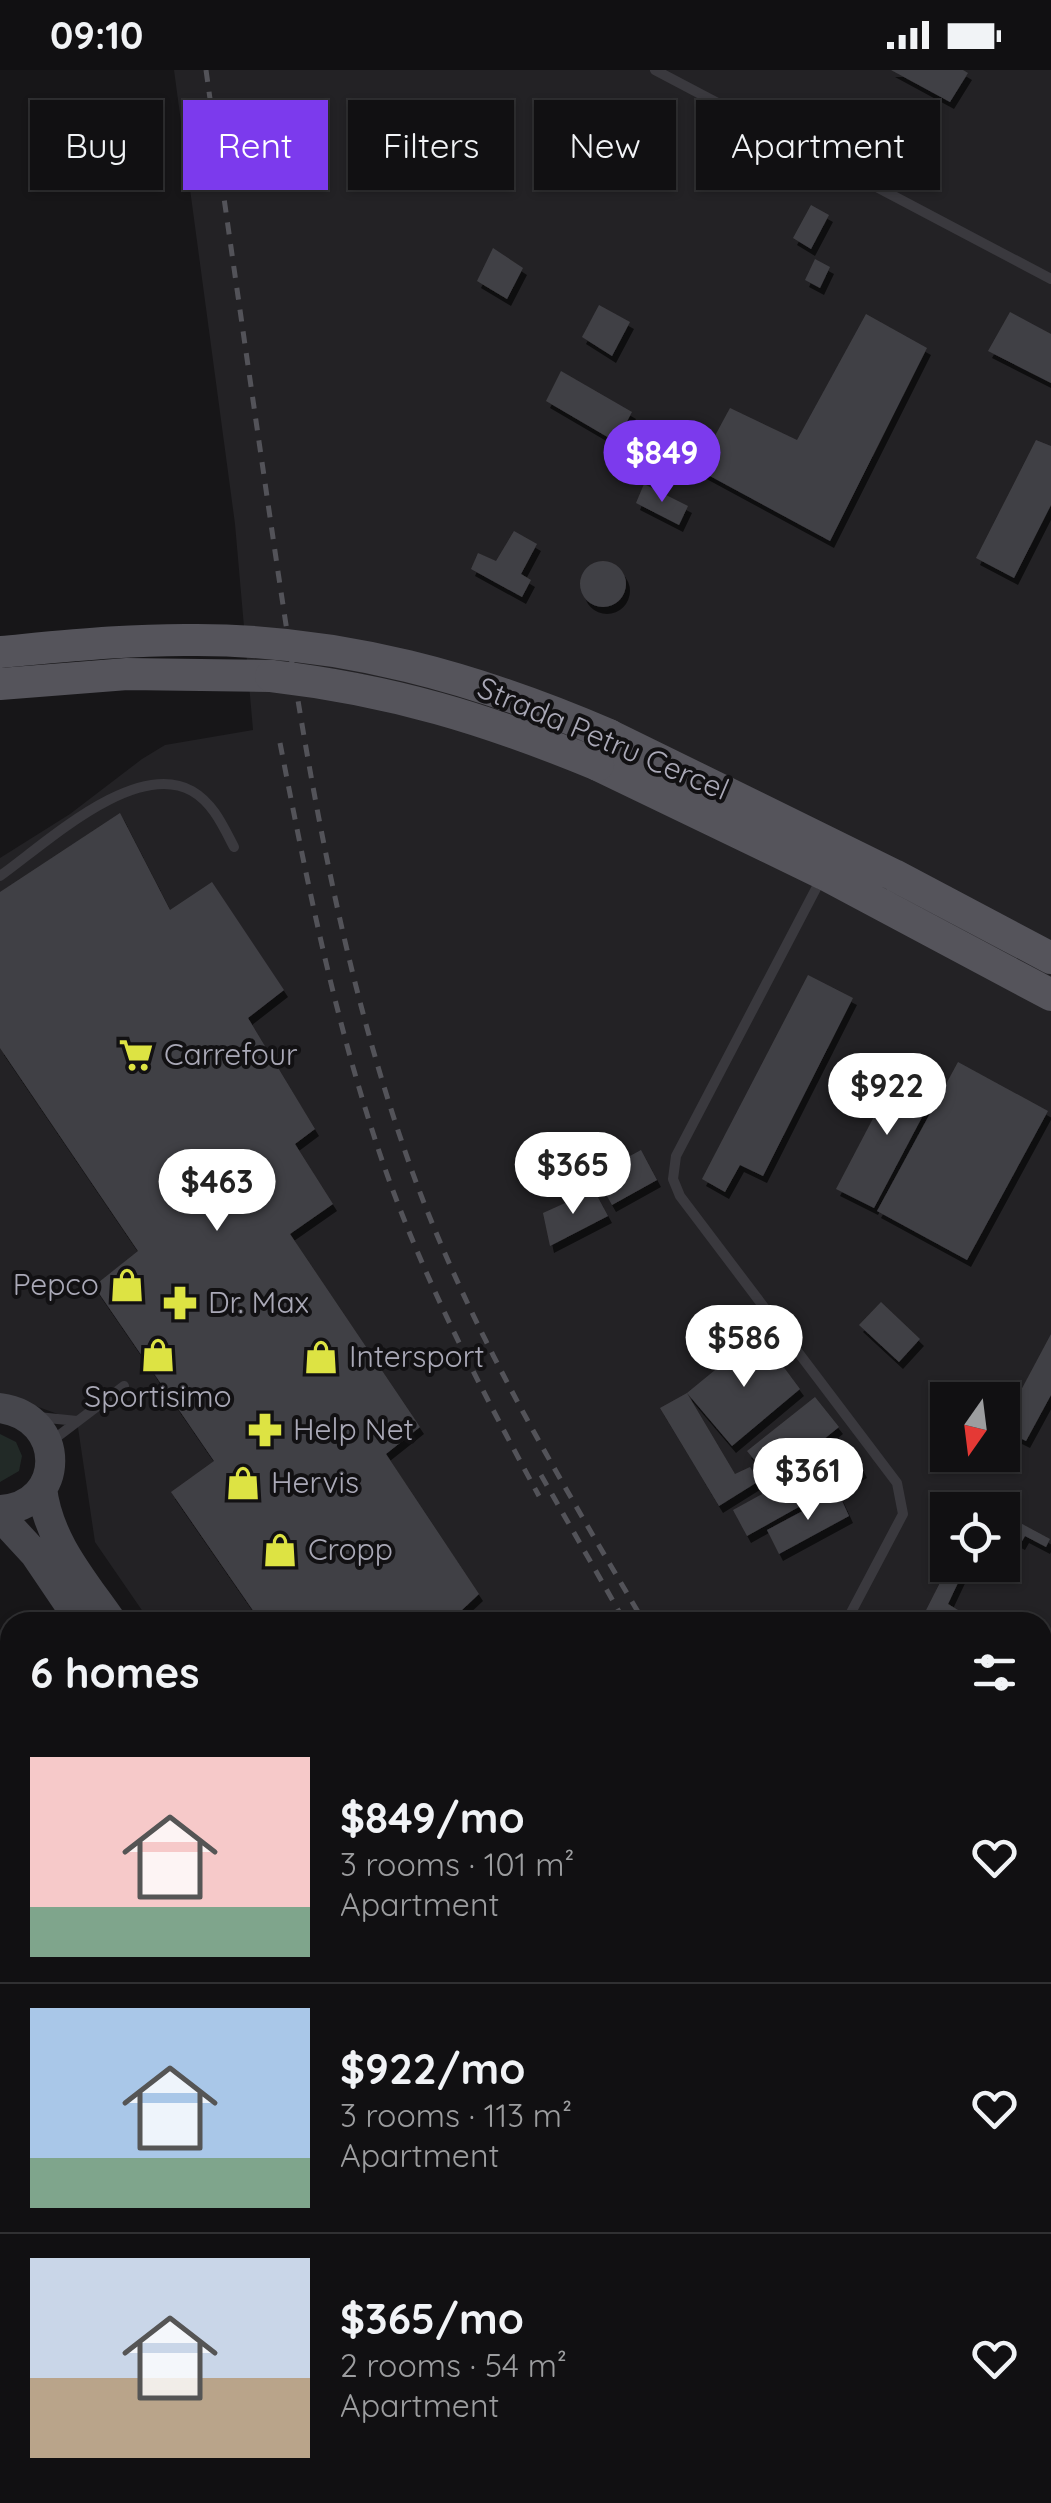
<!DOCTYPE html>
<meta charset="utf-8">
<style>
:root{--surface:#111012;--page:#1a191b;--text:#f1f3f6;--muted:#9c9d9f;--line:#303032;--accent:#7c3aed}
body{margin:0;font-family:Quicksand,sans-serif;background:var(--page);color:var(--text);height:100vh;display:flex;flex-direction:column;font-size:38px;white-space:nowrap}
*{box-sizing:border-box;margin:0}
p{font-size:32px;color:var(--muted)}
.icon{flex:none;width:55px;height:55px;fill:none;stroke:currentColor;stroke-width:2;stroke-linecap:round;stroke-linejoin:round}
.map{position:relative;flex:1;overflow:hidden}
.sheet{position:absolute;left:0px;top:1542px;width:1052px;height:892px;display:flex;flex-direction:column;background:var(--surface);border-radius:30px 30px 0 0;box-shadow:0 2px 8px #0004,0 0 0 2px var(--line)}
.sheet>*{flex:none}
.banner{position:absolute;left:30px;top:30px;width:992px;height:90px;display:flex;gap:20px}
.needle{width:65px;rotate:194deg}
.fabs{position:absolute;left:930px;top:1312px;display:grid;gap:20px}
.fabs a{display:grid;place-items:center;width:90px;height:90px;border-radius:0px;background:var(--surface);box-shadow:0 2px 8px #0004,0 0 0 2px var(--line);font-size:50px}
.price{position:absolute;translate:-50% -85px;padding:0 22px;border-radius:35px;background:#fff;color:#222;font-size:32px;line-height:65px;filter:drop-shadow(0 2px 5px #0008)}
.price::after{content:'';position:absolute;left:50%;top:60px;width:30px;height:22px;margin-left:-15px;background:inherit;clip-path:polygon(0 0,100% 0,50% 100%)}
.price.on{background:var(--accent);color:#fff}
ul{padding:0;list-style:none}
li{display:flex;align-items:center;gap:30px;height:250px;padding:0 30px}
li+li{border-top:2px solid var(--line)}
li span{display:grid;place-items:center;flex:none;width:280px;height:200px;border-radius:0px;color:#555}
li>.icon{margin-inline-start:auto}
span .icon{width:120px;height:120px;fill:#fffc;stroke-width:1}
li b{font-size:42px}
h2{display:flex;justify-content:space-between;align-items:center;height:120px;padding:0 30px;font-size:42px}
.pill{padding:0 35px;border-radius:0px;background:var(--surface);box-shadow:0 2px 8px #0004,0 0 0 2px var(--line);font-size:35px;line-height:90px}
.pill.on{background:var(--accent);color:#fff}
.status{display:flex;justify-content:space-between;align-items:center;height:70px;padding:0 50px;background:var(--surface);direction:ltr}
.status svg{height:28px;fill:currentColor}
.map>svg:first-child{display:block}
.built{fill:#232225;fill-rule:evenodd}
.green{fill:#222a27}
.building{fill:#414045;filter:url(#shadow)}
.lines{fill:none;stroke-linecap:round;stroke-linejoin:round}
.path{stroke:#3e3d43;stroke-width:4;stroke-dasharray:5 8;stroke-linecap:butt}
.lane{stroke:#3a393e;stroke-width:10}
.street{stroke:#3a393e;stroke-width:20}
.secondary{stroke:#46464c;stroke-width:30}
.primary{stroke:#55545b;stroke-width:32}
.rail{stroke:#535359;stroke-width:5;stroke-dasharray:12 10;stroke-linecap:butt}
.primary-bridge{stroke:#55545b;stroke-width:32}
.labels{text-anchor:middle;stroke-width:8;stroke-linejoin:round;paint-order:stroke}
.street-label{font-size:30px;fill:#aaa9b7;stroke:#121113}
.poi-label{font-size:30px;fill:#aaa9b7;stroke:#121113;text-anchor:start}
</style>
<div class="status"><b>09:10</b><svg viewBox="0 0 49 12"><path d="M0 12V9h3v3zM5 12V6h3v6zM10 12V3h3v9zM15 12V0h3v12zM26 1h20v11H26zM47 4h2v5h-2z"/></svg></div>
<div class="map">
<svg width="1051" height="2433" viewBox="0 0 1051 2433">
<defs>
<filter id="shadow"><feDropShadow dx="4" dy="7" stdDeviation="0" flood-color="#0009"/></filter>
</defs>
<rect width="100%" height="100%" fill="#171618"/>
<path class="built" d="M174,0H1051V2433H1016L1006,2425H1042V1552H150L95,1472L77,1351L0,1323V788L70,744L142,689L165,675L253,660L235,454ZM948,1330H1002V1385H948ZM948,1440H1002V1495H948Z"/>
<path class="green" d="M0,1364L16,1372L22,1386L19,1401L0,1412Z
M0,1642L10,1651V2296L0,2293Z
M864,2425H1006L1016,2433H882Z"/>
<path class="building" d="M891,0H963L968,3L950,32Z
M811,135L829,145L811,179L793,168Z
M493,178L523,198L507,229L477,211Z
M815,189L830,197L820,218L805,210Z
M599,235L630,252L612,286L582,267Z
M1010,242L1051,264V313L988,281Z
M866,244L927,278L830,471L697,399L730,338L797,370Z
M561,301L632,342L616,372L546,331Z
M1036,370L1051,376V435L1014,508L976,488Z
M644,414L688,436L679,455L636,433Z
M514,461L537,474L521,504L531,510L522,527L471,499L478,483L496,491Z
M580 514a23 23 0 1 1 46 0a23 23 0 1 1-46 0Z
M120,743L170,840L212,812L284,920L248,948L315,1059L295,1074L333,1134L290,1164L420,1357L386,1384L479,1524L462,1540L471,1552H261L171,1422L214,1391L94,1216L138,1181L0,978V822Z
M808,905L853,928L763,1106L740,1095L725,1122L702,1109Z
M958,992L1048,1041L967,1190L877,1141Z
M900,997L938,1017L874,1138L836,1119Z
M641,1080L657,1110L612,1135L595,1105Z
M594,1120L608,1146L550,1176L543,1143Z
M881,1232L920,1269L899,1292L859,1255Z
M759,1264L800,1319L732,1376L687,1323Z
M1051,1264V1325L1026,1371L1002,1359V1356Z
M687,1323L735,1404L750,1397L759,1411L719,1436L660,1338Z
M815,1327L839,1357L772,1411L747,1381Z
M850,1376L863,1401L747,1466L733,1440Z
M838,1422L849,1446L779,1484L767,1460Z
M1002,1443L1050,1469L1046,1477L1025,1466L1021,1473L1002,1463Z
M936,1461L948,1466V1488L928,1478Z
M949,1495L965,1498L948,1534L978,1552H920Z
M1042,1592L1051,1597V1631L1042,1646Z"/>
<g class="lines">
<path class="path" d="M729,2425L748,2433
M925,2425L953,2433
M983,2425L993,2433"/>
<path class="lane" d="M655,0L1051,209
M0,806C45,774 135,689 192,721C213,733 223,756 234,777
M821,809L676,1086L673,1109L680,1126L897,1413L903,1444L846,1552
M38,1347L77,1351
M49,1373L124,1316
M1042,1892L1051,1872
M1042,1982L1051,1998"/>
<path class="street" d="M1042,2379L1051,2387
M0,2383L10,2390
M60,2425L72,2433"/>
<path class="secondary" d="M0,1338C67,1347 67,1436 0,1440
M42,1418C48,1471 83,1510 112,1552
M0,1446L35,1484L81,1552
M770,2425L787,2433
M816,2425L832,2433
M659,2433L662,2425"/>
<path class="primary" d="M0,614L127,604L271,606
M609,665L894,805L1051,888
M598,695L824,804L1051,925"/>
<path class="rail" d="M206,0C227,151 249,303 271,454C303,673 337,892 412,1101C470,1261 558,1406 644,1552
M280,673C306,806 332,937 374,1066C414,1191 476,1310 539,1426
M541,1405L625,1552
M1042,2211L1051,2222"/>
<path class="primary-bridge" d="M0,582C66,576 131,569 197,570C342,570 477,608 609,665
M271,606C392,620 487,649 598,695"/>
</g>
<defs>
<g id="supermarket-bare" transform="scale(2.7)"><path d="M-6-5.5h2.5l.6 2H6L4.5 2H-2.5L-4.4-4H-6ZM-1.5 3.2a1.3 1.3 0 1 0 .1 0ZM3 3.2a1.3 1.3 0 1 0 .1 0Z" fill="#dde343" stroke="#121113" stroke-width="2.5" paint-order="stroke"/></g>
<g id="shop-bare" transform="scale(2.7)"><path d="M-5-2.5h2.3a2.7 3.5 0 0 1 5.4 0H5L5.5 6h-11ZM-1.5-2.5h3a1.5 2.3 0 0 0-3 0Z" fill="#dde343" stroke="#121113" stroke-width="2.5" paint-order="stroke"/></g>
<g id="pharmacy-bare" transform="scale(2.7)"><path d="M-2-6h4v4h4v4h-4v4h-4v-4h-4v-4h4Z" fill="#dde343" stroke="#121113" stroke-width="2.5" paint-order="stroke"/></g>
</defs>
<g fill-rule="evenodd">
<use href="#supermarket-bare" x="136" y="985"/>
<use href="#shop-bare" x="127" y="1215"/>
<use href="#pharmacy-bare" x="180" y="1233"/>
<use href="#shop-bare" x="158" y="1285"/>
<use href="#shop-bare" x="321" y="1287"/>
<use href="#pharmacy-bare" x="265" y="1360"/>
<use href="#shop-bare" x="243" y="1413"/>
<use href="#shop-bare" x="280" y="1480"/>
</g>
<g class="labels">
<g class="street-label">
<text transform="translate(603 669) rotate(23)" y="10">Strada Petru Cercel</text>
</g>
<g class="poi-label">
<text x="164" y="995">Carrefour</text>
<text x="99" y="1225" text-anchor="end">Pepco</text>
<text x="208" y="1243">Dr. Max</text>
<text x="349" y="1297">Intersport</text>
<text x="158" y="1337" text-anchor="middle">Sportisimo</text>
<text x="293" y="1370">Help Net</text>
<text x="271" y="1423">Hervis</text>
<text x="308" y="1490">Cropp</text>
</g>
</g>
</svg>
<div class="fabs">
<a><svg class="needle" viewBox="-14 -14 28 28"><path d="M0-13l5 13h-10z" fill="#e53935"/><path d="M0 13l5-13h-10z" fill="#9c9d9f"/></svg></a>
<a><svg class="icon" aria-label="locate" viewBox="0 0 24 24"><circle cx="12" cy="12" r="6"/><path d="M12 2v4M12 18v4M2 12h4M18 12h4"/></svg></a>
</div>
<b class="price on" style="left:662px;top:435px">$849</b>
<b class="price" style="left:887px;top:1068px">$922</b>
<b class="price" style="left:573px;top:1147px">$365</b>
<b class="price" style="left:217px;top:1164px">$463</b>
<b class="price" style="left:744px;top:1320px">$586</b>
<b class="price" style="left:808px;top:1453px">$361</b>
<div class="banner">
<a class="pill">Buy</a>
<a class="pill on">Rent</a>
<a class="pill">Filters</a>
<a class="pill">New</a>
<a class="pill">Apartment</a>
</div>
<section class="sheet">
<h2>6 homes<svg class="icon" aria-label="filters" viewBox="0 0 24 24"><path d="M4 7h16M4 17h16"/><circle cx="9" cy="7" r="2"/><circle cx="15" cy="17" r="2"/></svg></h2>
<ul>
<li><span style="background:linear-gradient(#f6c9c9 75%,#7fa58c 0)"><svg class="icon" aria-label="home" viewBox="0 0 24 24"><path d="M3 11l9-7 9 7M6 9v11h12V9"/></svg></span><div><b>$849/mo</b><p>3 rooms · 101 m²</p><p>Apartment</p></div><svg class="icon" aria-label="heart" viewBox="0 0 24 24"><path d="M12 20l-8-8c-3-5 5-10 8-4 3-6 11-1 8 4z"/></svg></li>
<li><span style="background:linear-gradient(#a9c7e8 75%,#7fa58c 0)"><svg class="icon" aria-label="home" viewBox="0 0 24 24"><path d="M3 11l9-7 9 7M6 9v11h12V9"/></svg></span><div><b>$922/mo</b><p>3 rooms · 113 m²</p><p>Apartment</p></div><svg class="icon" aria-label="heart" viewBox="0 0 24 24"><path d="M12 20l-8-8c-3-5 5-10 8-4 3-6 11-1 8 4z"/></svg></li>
<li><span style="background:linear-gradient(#c9d6e8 60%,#b9a48a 0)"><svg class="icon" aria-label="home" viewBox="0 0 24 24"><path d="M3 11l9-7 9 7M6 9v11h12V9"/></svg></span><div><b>$365/mo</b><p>2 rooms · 54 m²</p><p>Apartment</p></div><svg class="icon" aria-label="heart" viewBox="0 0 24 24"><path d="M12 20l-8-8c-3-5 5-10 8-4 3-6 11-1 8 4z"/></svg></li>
</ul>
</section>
</div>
